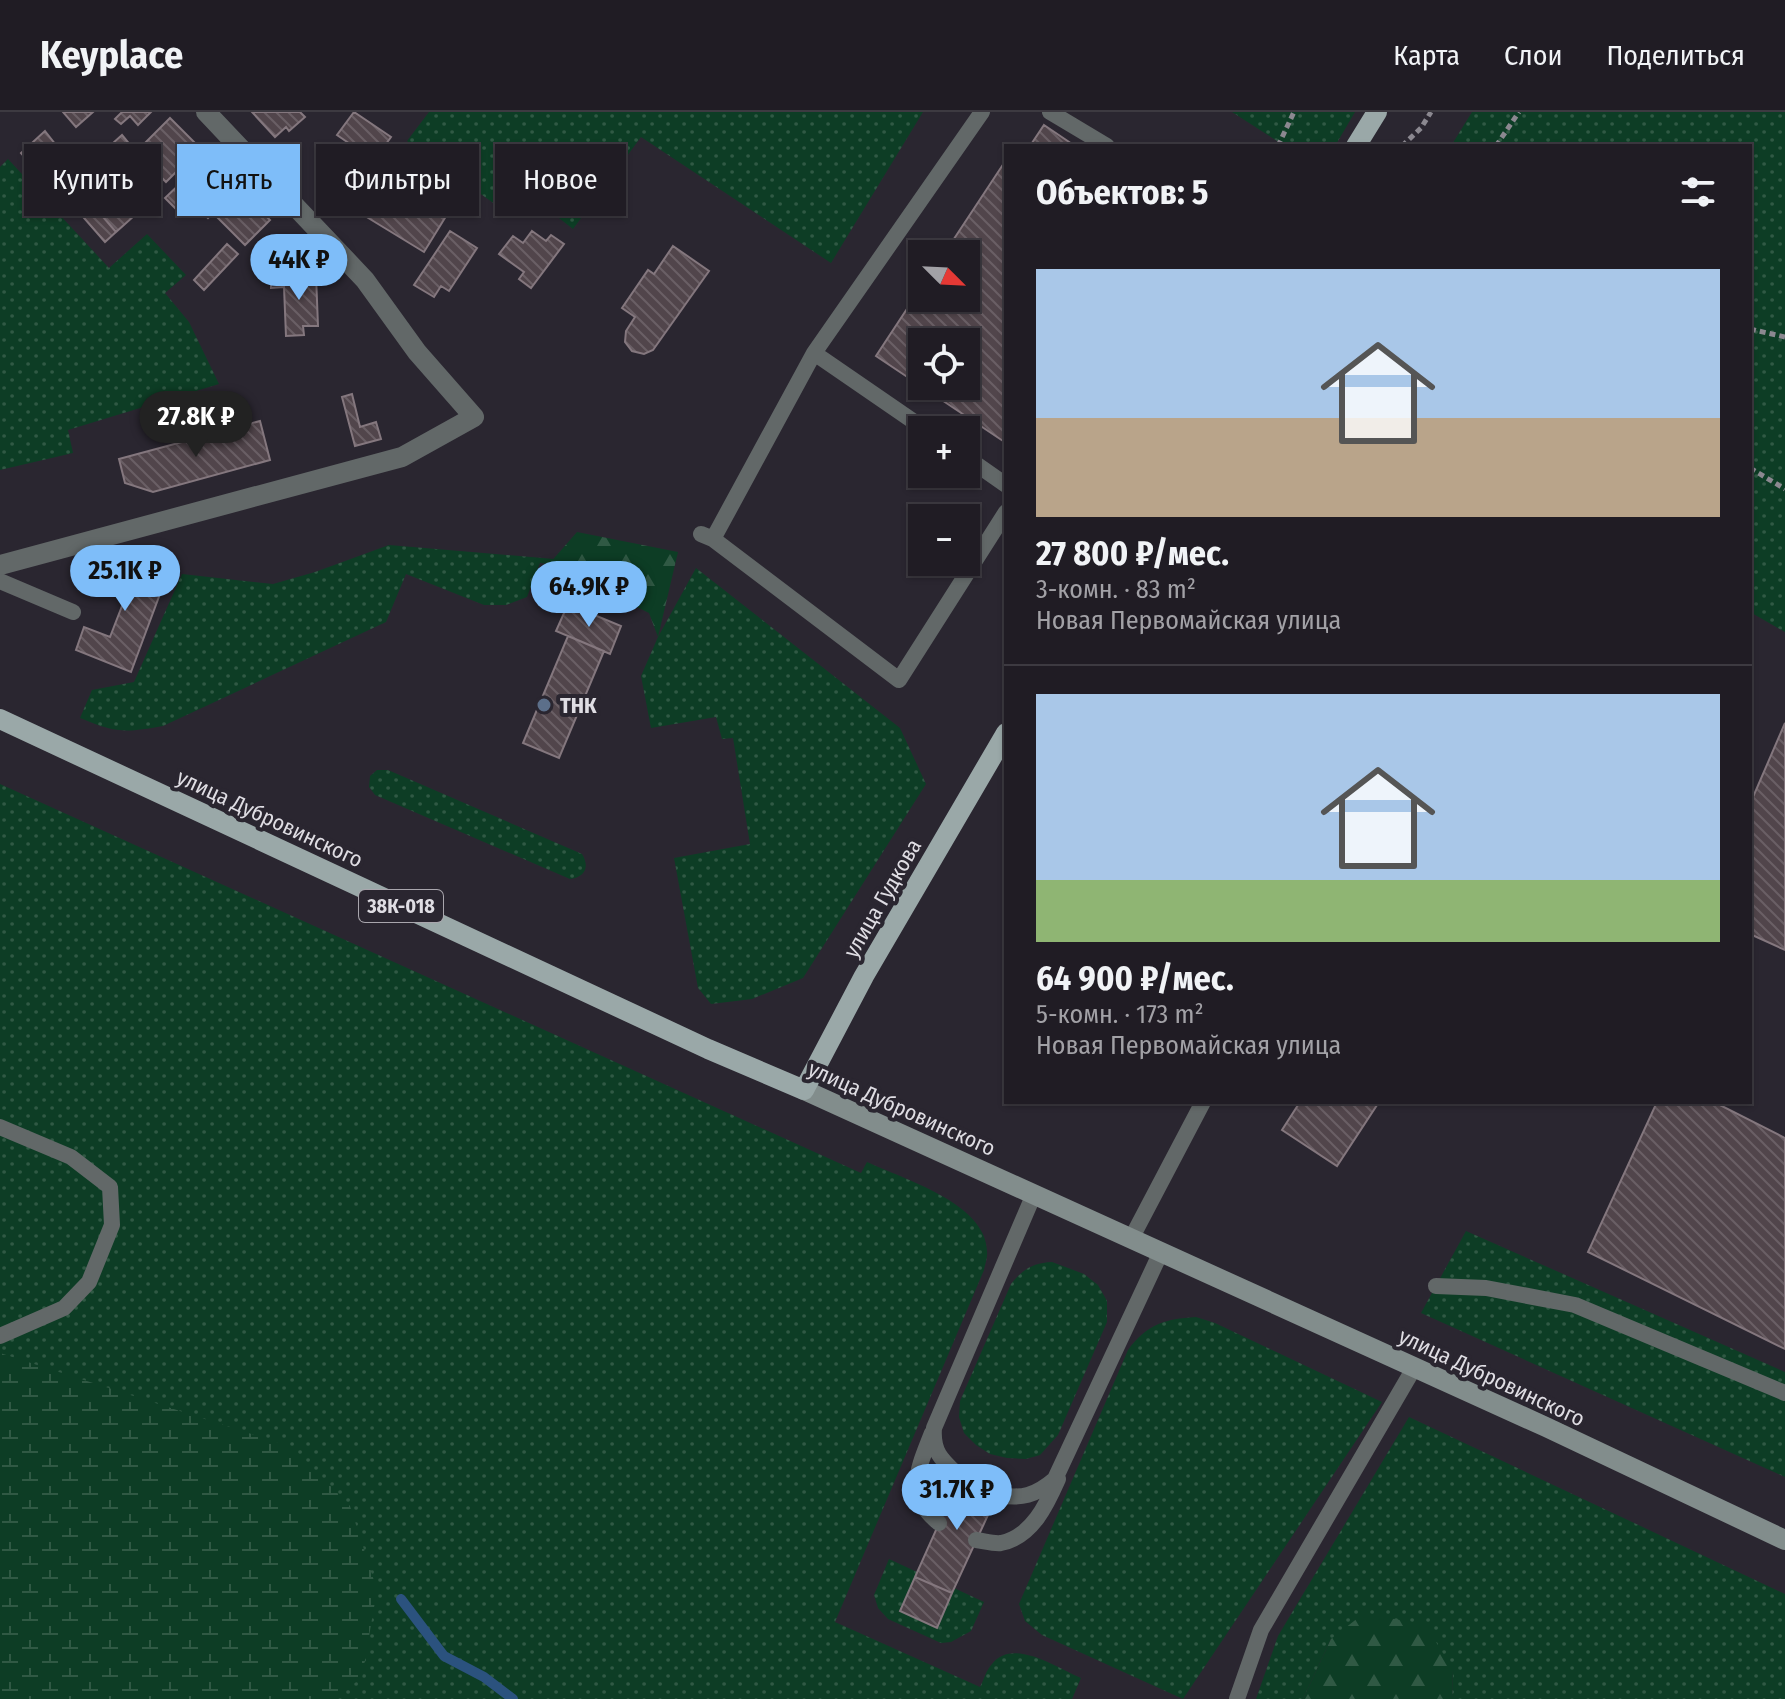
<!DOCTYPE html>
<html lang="ru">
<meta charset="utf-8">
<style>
:root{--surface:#201c24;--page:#28252c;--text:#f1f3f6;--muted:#a2a1a6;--line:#3d3a41;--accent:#7ebdf9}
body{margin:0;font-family:"Fira Sans Condensed",sans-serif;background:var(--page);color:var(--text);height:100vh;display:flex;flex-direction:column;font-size:30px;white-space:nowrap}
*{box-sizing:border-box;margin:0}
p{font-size:26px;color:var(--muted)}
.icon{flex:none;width:44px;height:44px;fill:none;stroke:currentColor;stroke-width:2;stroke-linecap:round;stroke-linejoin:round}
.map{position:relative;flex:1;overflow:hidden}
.drawer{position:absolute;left:1004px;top:32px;width:748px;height:960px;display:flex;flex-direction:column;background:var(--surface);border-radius:0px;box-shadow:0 2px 6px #0004,0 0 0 2px var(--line)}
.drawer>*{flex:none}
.hud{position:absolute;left:24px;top:32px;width:760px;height:72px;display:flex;gap:16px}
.needle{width:52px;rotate:114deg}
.tools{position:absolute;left:908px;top:128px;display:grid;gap:16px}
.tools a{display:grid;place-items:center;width:72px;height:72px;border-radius:0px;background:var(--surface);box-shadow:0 2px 6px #0004,0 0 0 2px var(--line);font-size:40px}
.price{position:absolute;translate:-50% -68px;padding:0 18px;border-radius:28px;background:var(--accent);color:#111;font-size:26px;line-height:52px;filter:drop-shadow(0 2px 4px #0008)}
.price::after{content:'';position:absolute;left:50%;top:48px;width:24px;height:18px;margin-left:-12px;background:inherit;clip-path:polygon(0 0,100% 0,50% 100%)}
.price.current{background:#222;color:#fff}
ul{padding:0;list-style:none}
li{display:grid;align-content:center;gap:16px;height:424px;padding:0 32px}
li+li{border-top:2px solid var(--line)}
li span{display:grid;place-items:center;height:248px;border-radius:0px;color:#555}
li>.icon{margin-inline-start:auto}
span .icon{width:144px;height:144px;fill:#fffc;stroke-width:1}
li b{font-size:34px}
h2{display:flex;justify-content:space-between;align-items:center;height:96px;padding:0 32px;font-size:34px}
.tag{padding:0 28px;border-radius:0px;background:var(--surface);box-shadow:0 2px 6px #0004,0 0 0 2px var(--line);font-size:28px;line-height:72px}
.tag.current{background:var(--accent);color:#111}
header{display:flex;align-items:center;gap:48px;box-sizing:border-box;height:112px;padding:0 40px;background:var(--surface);border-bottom:2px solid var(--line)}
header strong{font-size:38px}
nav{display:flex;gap:44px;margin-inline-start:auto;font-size:28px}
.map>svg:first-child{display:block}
.grass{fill:url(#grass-dots)}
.forest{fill:url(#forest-firs)}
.wetland{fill:url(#wetland-marsh)}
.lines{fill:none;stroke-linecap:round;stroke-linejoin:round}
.stream{stroke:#2b527e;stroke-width:10}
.building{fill:url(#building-back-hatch);stroke:#84777e;stroke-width:2;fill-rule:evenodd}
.path{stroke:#8b8890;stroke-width:5;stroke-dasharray:6 4;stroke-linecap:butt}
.service{stroke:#626868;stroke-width:16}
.minor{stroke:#626868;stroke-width:20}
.secondary{stroke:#828d8c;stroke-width:20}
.primary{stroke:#9aa8a8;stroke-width:20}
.service-dot{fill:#5c6f8a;stroke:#2a2630;stroke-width:3}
.labels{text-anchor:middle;stroke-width:8;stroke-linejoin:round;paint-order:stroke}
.shield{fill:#2a2630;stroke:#a9a6ad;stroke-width:2}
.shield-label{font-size:20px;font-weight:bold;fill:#dfdde3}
.poi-label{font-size:22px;font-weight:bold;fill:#dfdde3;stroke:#2a2630;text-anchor:start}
.street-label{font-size:22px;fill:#dfdde3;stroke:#2a2630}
</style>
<header>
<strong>Keyplace</strong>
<nav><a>Карта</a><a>Слои</a><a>Поделиться</a></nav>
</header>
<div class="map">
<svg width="1785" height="1587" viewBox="0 0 1785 1587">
<defs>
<pattern id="grass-dots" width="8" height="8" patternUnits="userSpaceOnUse" patternTransform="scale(2)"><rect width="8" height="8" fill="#0d3d25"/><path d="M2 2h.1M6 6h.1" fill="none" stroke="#305944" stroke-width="1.8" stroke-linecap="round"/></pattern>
<pattern id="forest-firs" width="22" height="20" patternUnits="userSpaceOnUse" patternTransform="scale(2)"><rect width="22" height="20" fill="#0d3d25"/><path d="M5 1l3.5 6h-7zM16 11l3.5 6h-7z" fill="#305944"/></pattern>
<pattern id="wetland-marsh" width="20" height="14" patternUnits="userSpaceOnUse" patternTransform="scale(2)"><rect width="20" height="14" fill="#0d3d25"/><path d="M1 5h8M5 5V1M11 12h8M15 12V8" fill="none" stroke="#305944"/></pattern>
<pattern id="building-back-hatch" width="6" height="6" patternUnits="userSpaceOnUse" patternTransform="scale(2)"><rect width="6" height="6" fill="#51454b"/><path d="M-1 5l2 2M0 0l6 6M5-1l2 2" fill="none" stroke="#6a5f65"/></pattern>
</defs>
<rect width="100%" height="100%" fill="#2a2630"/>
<path class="grass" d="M429,0H923L831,151L641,25L573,117L532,85L514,106L407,29Z
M1232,0H1355L1335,34H1285Z
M1472,0H1785V520L1750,500V34H1451Z
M8,47L109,156L147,122L186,163L165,181L189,210L219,272L68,318L73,341L0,358V55Z
M389,433L554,447L549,452L540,451L527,485L506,493H484L406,462L386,510L163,614C124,621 116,621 80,606L92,578L134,570L182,462L273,472L315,460Z
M696,456L900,616L926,672L803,866L752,887L711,892L698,876L674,746L750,732L733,626L722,627L716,605L651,616L641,564L658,525Z
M377,658H388L582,742C590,755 585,765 570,767L375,683L369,675L370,664Z
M0,672L861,1061L867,1050C903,1067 986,1091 987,1139C988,1145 985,1152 984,1158L835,1510L980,1575C984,1568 986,1558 992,1552C1013,1525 1057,1556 1081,1566L1072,1587H0Z
M1466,1119L1785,1260V1365L1421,1201Z
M1052,1150L1084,1162L1098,1173L1107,1189V1210L1058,1323L1040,1343L1026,1347L1007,1346L990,1342L976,1333L964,1321L959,1305L960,1289L1011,1172C1023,1157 1033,1151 1052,1150Z
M1196,1205L1215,1211L1382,1290L1183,1587L1042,1523L1025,1509L1019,1492L1128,1238C1147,1212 1165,1207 1196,1205Z
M1409,1305L1785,1482V1587H1452L1453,1558L1331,1527L1303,1587H1256L1278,1524Z
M889,1447L917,1460L900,1499L937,1515L954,1476L984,1490L971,1519L951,1530L941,1531L888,1507L878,1496L874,1483Z"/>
<path class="forest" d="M577,420L678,440L658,525L649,501L549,452Z
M1363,1502L1425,1512L1453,1558L1452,1587H1303L1331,1527Z"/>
<path class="wetland" d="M0,1241L292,1335L350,1394L377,1478L362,1565L335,1587H0Z"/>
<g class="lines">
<path class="stream" d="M401,1487L444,1544L484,1565L513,1587"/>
</g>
<path class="building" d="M63,0H93L76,15Z
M122,0H151L138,13L130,4L121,12L115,7Z
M252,0H300L305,5L289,19L286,15L275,25Z
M354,0L391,25L346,87L325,73L353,34L337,23Z
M170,6L200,36L166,70L136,40Z
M1044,13L1075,34H1030Z
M45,19L56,33L42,45L70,77L75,72L116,120L105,130L78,99L74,103L21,41Z
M122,23L136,40L126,47L113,31Z
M400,48L459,83L424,140L365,104Z
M1006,48V331L876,244L922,174V186H966V142H944ZM922,230H966V274H922Z
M183,69L195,82L178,99L165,86Z
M230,69L270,108L245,133L213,101L208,106L197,95L219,72L223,75Z
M122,91L134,104L116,120L104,106Z
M450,119L477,136L449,179L441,174L434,185L414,173Z
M532,119L546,129L551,123L564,132L531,176L519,167L524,160L499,142L513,124L523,131Z
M227,132L238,142L204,178L194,168Z
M673,134L709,159L653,238L644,242L632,239L625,230L626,219L635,205L622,196L648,158L654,162Z
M316,163L318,214H303L304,223L286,224L284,175L271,176V165Z
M352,282L360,315L376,310L381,327L355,334L342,285Z
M260,309L270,348L153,380L125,371L119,347Z
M125,446L167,463L131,560L76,538L84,515L110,525L127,481L106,482L95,458Z
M568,492L621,514L610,542L556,519Z
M568,524L604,539L559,646L523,631Z
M1785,611V838L1750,822V692Z
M1300,990H1379L1337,1054L1282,1018Z
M1657,990H1714L1785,1026V1237L1588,1140Z
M962,1360L1000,1377L952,1481L915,1465Z
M915,1465L952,1481L937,1516L900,1499Z"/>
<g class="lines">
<path class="path" d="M1278,34L1294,0
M1402,34L1421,16L1431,0
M1496,34L1519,0
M1750,217L1785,225
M1750,356L1785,377"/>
<path class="service" d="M1050,0L1107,34
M814,241L982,0
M966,345L1006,373
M701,422L713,427L899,568L1006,400
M713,427L814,241L926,318
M0,469L73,500
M0,1015L71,1045L110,1075L112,1113L89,1170L64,1196L0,1224
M1131,1127L1203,990
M1436,1174L1486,1176L1575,1193L1785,1281
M932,1321C918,1357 904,1383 939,1411
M960,1365C943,1349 932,1341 934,1316L1034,1082
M997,1383C1022,1387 1035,1384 1055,1367L1161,1140
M976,1428C984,1429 994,1432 1001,1431C1032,1425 1047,1392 1058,1367
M1237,1587L1261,1518L1414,1256"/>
<path class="minor" d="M0,453L402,345L474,305L417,240L365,168L206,0"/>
<path class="secondary" d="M804,978L1546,1315L1785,1428"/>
<path class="primary" d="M1356,34L1377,0
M0,607L708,937L804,978L864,864L1006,621"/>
</g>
<circle class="service-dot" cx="544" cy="593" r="8"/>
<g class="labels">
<rect class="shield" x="359" y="778" width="84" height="32" rx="6"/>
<g class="shield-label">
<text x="401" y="801">38К-018</text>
</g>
<g class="poi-label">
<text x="560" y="601">ТНК</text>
</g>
<g class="street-label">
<text transform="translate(270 706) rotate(25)" y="8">улица Дубровинского</text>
<text transform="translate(882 786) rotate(-60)" y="8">улица Гудкова</text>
<text transform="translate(902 996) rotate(24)" y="8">улица Дубровинского</text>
<text transform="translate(1492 1265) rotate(25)" y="8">улица Дубровинского</text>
</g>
</g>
</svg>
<div class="tools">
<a><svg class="needle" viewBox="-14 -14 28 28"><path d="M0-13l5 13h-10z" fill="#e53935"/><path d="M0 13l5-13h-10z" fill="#a2a1a6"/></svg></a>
<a><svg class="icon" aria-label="locate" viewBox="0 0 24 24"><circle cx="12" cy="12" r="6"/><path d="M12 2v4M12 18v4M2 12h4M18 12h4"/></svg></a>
<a>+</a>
<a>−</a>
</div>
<b class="price" style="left:299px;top:190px">44K ₽</b>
<b class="price current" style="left:196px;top:347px">27.8K ₽</b>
<b class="price" style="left:125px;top:501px">25.1K ₽</b>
<b class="price" style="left:589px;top:517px">64.9K ₽</b>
<b class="price" style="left:957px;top:1420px">31.7K ₽</b>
<div class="hud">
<a class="tag">Купить</a>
<a class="tag current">Снять</a>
<a class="tag">Фильтры</a>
<a class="tag">Новое</a>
</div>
<section class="drawer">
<h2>Объектов: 5<svg class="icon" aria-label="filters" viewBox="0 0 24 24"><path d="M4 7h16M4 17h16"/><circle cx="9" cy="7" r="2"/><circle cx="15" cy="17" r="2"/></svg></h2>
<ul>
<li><span style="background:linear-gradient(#a9c7e8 60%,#b9a48a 0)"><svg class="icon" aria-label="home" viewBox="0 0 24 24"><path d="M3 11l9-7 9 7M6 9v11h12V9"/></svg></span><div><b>27 800 ₽/мес.</b><p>3-комн. · 83 m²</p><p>Новая Первомайская улица</p></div></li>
<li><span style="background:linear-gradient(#a9c7e8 75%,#8fb573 0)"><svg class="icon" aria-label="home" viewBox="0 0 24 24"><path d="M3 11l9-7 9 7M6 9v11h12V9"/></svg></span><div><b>64 900 ₽/мес.</b><p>5-комн. · 173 m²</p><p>Новая Первомайская улица</p></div></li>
</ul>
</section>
</div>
